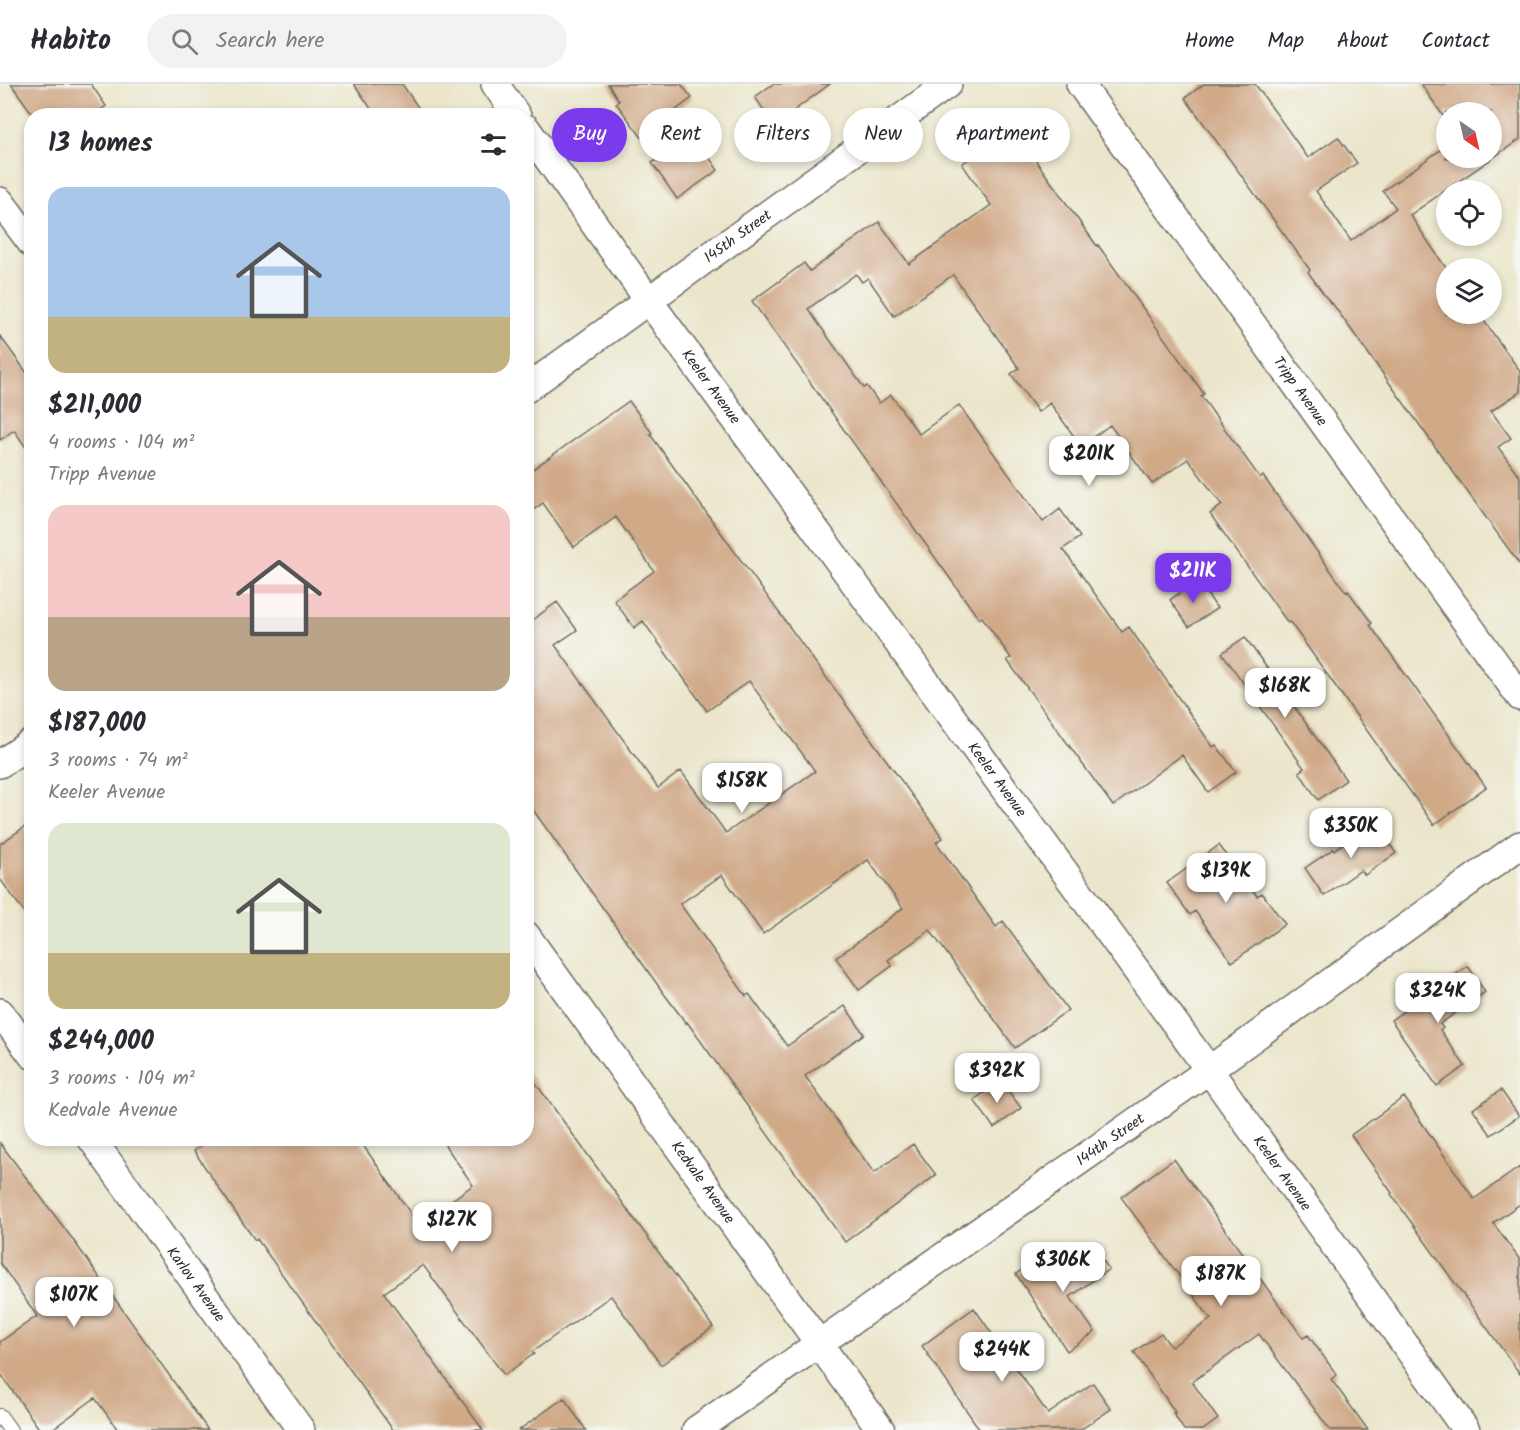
<!DOCTYPE html>
<meta charset="utf-8">
<style>
:root{--surface:#fff;--page:#f2f2f3;--text:#2b2b33;--muted:#7c7c81;--line:#e1e1e2;--accent:#7c3aed}
body{margin:0;font-family:Kalam,sans-serif;background:var(--page);color:var(--text);height:100vh;display:flex;flex-direction:column;font-size:22px;white-space:nowrap}
*{box-sizing:border-box;margin:0}
p{font-size:20px;color:var(--muted)}
.icon{flex:none;width:33px;height:33px;fill:none;stroke:currentColor;stroke-width:2;stroke-linecap:round;stroke-linejoin:round}
.map{position:relative;flex:1;overflow:hidden}
.panel{position:absolute;left:24px;top:24px;width:510px;height:1038px;display:flex;flex-direction:column;background:var(--surface);border-radius:24px;box-shadow:0 3px 9px #0003}
.panel>*{flex:none}
.hud{position:absolute;left:552px;top:24px;width:570px;height:54px;display:flex;gap:12px}
.needle{width:39px;rotate:146deg}
.tools{position:absolute;left:1436px;top:18px;display:grid;gap:12px}
.tools a{display:grid;place-items:center;width:66px;height:66px;border-radius:50%;background:var(--surface);box-shadow:0 3px 9px #0003;font-size:30px}
.price{position:absolute;translate:-50% -51px;padding:0 14px;border-radius:12px;background:#fff;color:#222;font-size:20px;line-height:39px;filter:drop-shadow(0 2px 3px #0008)}
.price::after{content:'';position:absolute;left:50%;top:36px;width:18px;height:14px;margin-left:-9px;background:inherit;clip-path:polygon(0 0,100% 0,50% 100%)}
.price.current{background:var(--accent);color:#fff}
ul{padding:0;list-style:none}
li{display:grid;align-content:center;gap:12px;height:318px;padding:0 24px}
li span{display:grid;place-items:center;height:186px;border-radius:18px;color:#555}
li>.icon{margin-inline-start:auto}
span .icon{width:108px;height:108px;fill:#fffc;stroke-width:1}
li b{font-size:26px}
h2{display:flex;justify-content:space-between;align-items:center;height:72px;padding:0 24px;font-size:26px}
.pill{padding:0 21px;border-radius:27px;background:var(--surface);box-shadow:0 3px 9px #0003;font-size:21px;line-height:54px}
.pill.current{background:var(--accent);color:#fff}
header{display:flex;align-items:center;gap:36px;box-sizing:border-box;height:84px;padding:0 30px;background:var(--surface);border-bottom:2px solid var(--line)}
header strong{font-size:28px}
nav{display:flex;gap:33px;margin-inline-start:auto;font-size:21px}
.search{width:420px;height:54px;background:var(--page);display:flex;align-items:center;gap:15px;box-sizing:border-box;padding:0 21px;border-radius:33px;color:var(--muted);font-size:22px}
.map>svg:first-child{display:block}
.building{fill:#d0a987}
.lines{fill:none;stroke-linecap:round;stroke-linejoin:round}
.lane-casing{stroke:#6e6c63;stroke-width:16}
.street-casing{stroke:#6e6c63;stroke-width:30}
.lane{stroke:#fff;stroke-width:14}
.street{stroke:#fff;stroke-width:27}
.labels{text-anchor:middle;stroke-width:6;stroke-linejoin:round;paint-order:stroke}
.street-label{font-size:15px;fill:#2b2b2b;stroke:#f6f6f2}
</style>
<header>
<strong>Habito</strong>
<div class="search"><svg class="icon" aria-label="search" viewBox="0 0 24 24"><circle cx="10" cy="10" r="6"/><path d="M15 15l6 6"/></svg>Search here</div>
<nav><a>Home</a><a>Map</a><a>About</a><a>Contact</a></nav>
</header>
<div class="map">
<svg width="1520" height="1346" viewBox="0 0 1520 1346">
<rect width="100%" height="100%" fill="#f6f6f2"/>
<filter id="ink" filterUnits="userSpaceOnUse"><feTurbulence type="fractalNoise" baseFrequency=".0167" numOctaves="2"/><feDisplacementMap in="SourceGraphic" scale="12" xChannelSelector="R" yChannelSelector="G"/><feConvolveMatrix kernelMatrix="1 2 1 2 8 2 1 2 1" color-interpolation-filters="sRGB"/></filter>
<filter id="wash" filterUnits="userSpaceOnUse"><feTurbulence type="fractalNoise" baseFrequency=".008" numOctaves="4" result="noise"/><feDisplacementMap in="SourceGraphic" scale="24" xChannelSelector="R" yChannelSelector="G"/><feGaussianBlur stdDeviation="1.35" result="paint"/><feColorMatrix in="noise" values="0 0 0 0 0 0 0 0 0 0 0 0 0 0 0 0 0 1.4 0 .05"/><feComposite in="paint" operator="in"/></filter>
<g filter="url(#wash)">
<rect width="100%" height="100%" fill="#ebe6cb"/>
<g id="blocks">
<path class="building" d="M11,0H91L106,22L92,32H34Z
M354,0H402L424,32H376Z
M608,0H681L692,14L676,26L718,86L677,115L652,79L658,75L616,19L619,17Z
M773,0H830L774,41L755,13Z
M1204,0H1255L1308,74L1338,53L1357,79L1316,107L1351,157L1396,124L1383,107L1446,62V74H1491V28H1446V36L1421,0H1520V55L1410,131L1446,184V230H1479L1520,287V308L1491,327L1511,354L1498,363L1520,393V481L1332,219L1331,220L1308,188L1310,186L1185,14Z
M1015,42L1038,75L1036,77L1097,162L1098,161L1204,310L1201,312L1260,394L1263,392L1346,508L1348,507L1372,539L1370,541L1486,703L1434,741L1290,538L1288,539L1210,430L1222,421L1188,375L1152,400L1110,341L1081,362L1050,319L1038,328L1011,290L1019,284L953,191L894,232L868,194L862,198L856,190L808,225L864,304L867,302L879,319L891,311L919,350L959,321L1043,438L1060,425L1080,453L1063,465L1122,548L1129,543L1213,663L1216,661L1236,688L1208,708L1182,671L1113,722L1007,576L1011,574L982,533L979,535L752,217L804,179L810,187L879,138L909,180L991,121L962,80Z
M0,252L32,296V372L14,346L0,356Z
M629,317L652,349L650,350L700,420L943,754L936,758L996,843L1003,837L1068,926L1015,964L930,846L888,876L892,882L859,906L836,874L903,824L868,776L763,850L722,791L680,820L746,912L749,910L787,962L845,922L864,950L805,992L874,1089L913,1060L936,1091L845,1158L687,938L686,939L662,907L526,716V541L557,518L577,546L555,561L658,704L681,687L726,749L815,687L749,597L707,627L643,537L634,544L614,516L654,487L616,433L574,463L543,419L526,431V390Z
M1197,496L1217,524L1189,543L1170,516Z
M1245,553L1346,696L1318,716L1299,688L1304,684L1222,569Z
M1373,737L1396,769L1365,791L1361,786L1324,812L1305,784L1333,765L1334,766Z
M32,738V839L0,795V760Z
M1219,761L1257,812L1262,809L1285,840L1232,878L1195,827L1190,831L1167,799Z
M1468,882L1485,908L1440,940L1443,944L1440,946L1465,982L1437,1002L1391,936Z
M526,986L713,1243L661,1281L611,1212L532,1268L534,1270L504,1291L423,1181L384,1209L483,1346H393L257,1155L255,1156L233,1125L194,1067L212,1054H358L418,1140L473,1101L440,1054H526Z
M1001,997L1021,1024L994,1044L974,1016Z
M1501,1006L1519,1032L1491,1051L1473,1025Z
M1404,1013L1474,1115L1520,1083V1120L1493,1139L1520,1176V1290L1391,1110L1392,1109L1351,1051Z
M0,1059L71,1153L208,1346H118L95,1314L51,1346H40L0,1289V1258L37,1232L0,1179Z
M1174,1075L1303,1254L1308,1251L1337,1291L1331,1295L1368,1346H1330L1259,1250L1192,1298L1218,1335L1203,1346H1184L1173,1329L1175,1328L1134,1268L1161,1249L1171,1263L1211,1235L1121,1113Z
M1091,1160L1109,1185L1070,1213L1095,1248L1067,1267L1016,1190L1043,1171L1054,1186Z
M974,1224L1048,1330L1093,1299L1111,1325L1080,1346H980L922,1262Z
M564,1314L586,1346H519Z"/>
</g>
</g>
<g filter="url(#ink)">
<use href="#blocks" fill-opacity="0" stroke="#6e6c63" stroke-width="1.5"/>
<g class="lines">
<g class="lane-casing">
<path id="lane" d="M0,1332L10,1346"/>
</g>
<g class="street-casing">
<g id="street">
<path d="M495,0L517,32"/>
<path id="s1" d="M1080,0L1520,613"/>
<path id="s2" d="M526,44L649,217L1209,986L1466,1346"/>
<path d="M0,117L32,160"/>
<path id="s3" d="M526,305L948,0"/>
<path d="M0,680L32,658"/>
<path id="s4" d="M526,851L881,1346"/>
<path d="M0,928L32,971"/>
<path id="s5" d="M91,1054L301,1346"/>
<path id="s6" d="M696,1346L1209,986L1520,761"/>
</g>
</g>
<use href="#lane" class="lane"/>
<use href="#street" class="street"/>
</g>
</g>
<g class="labels">
<g class="street-label">
<text dy="5" stroke="none"><textPath href="#s3" startOffset="261">145th Street</textPath></text>
<text dy="5" stroke="none"><textPath href="#s2" startOffset="318">Keeler Avenue</textPath></text>
<text dy="5" stroke="none"><textPath href="#s1" startOffset="378">Tripp Avenue</textPath></text>
<text dy="5" stroke="none"><textPath href="#s2" startOffset="804">Keeler Avenue</textPath></text>
<text dy="5" stroke="none"><textPath href="#s6" startOffset="506">144th Street</textPath></text>
<text dy="5" stroke="none"><textPath href="#s2" startOffset="1290">Keeler Avenue</textPath></text>
<text dy="5" stroke="none"><textPath href="#s4" startOffset="304">Kedvale Avenue</textPath></text>
<text dy="5" stroke="none"><textPath href="#s5" startOffset="180">Karlov Avenue</textPath></text>
</g>
</g>
</svg>
<div class="tools">
<a><svg class="needle" viewBox="-14 -14 28 28"><path d="M0-13l5 13h-10z" fill="#e53935"/><path d="M0 13l5-13h-10z" fill="#7c7c81"/></svg></a>
<a><svg class="icon" aria-label="locate" viewBox="0 0 24 24"><circle cx="12" cy="12" r="6"/><path d="M12 2v4M12 18v4M2 12h4M18 12h4"/></svg></a>
<a><svg class="icon" aria-label="layers" viewBox="0 0 24 24"><path d="M12 4l9 5-9 5-9-5zM3 14l9 5 9-5"/></svg></a>
</div>
<b class="price" style="left:1089px;top:403px">$201K</b>
<b class="price current" style="left:1193px;top:520px">$211K</b>
<b class="price" style="left:1285px;top:635px">$168K</b>
<b class="price" style="left:742px;top:730px">$158K</b>
<b class="price" style="left:1351px;top:775px">$350K</b>
<b class="price" style="left:1226px;top:820px">$139K</b>
<b class="price" style="left:1438px;top:940px">$324K</b>
<b class="price" style="left:997px;top:1020px">$392K</b>
<b class="price" style="left:452px;top:1169px">$127K</b>
<b class="price" style="left:1063px;top:1209px">$306K</b>
<b class="price" style="left:1221px;top:1223px">$187K</b>
<b class="price" style="left:74px;top:1244px">$107K</b>
<b class="price" style="left:1002px;top:1299px">$244K</b>
<div class="hud">
<a class="pill current">Buy</a>
<a class="pill">Rent</a>
<a class="pill">Filters</a>
<a class="pill">New</a>
<a class="pill">Apartment</a>
</div>
<section class="panel">
<h2>13 homes<svg class="icon" aria-label="filters" viewBox="0 0 24 24"><path d="M4 7h16M4 17h16"/><circle cx="9" cy="7" r="2"/><circle cx="15" cy="17" r="2"/></svg></h2>
<ul>
<li><span style="background:linear-gradient(#a9c7e8 70%,#c2b280 0)"><svg class="icon" aria-label="home" viewBox="0 0 24 24"><path d="M3 11l9-7 9 7M6 9v11h12V9"/></svg></span><div><b>$211,000</b><p>4 rooms · 104 m²</p><p>Tripp Avenue</p></div></li>
<li><span style="background:linear-gradient(#f6c9c9 60%,#b9a48a 0)"><svg class="icon" aria-label="home" viewBox="0 0 24 24"><path d="M3 11l9-7 9 7M6 9v11h12V9"/></svg></span><div><b>$187,000</b><p>3 rooms · 74 m²</p><p>Keeler Avenue</p></div></li>
<li><span style="background:linear-gradient(#dfe7d0 70%,#c2b280 0)"><svg class="icon" aria-label="home" viewBox="0 0 24 24"><path d="M3 11l9-7 9 7M6 9v11h12V9"/></svg></span><div><b>$244,000</b><p>3 rooms · 104 m²</p><p>Kedvale Avenue</p></div></li>
</ul>
</section>
</div>
